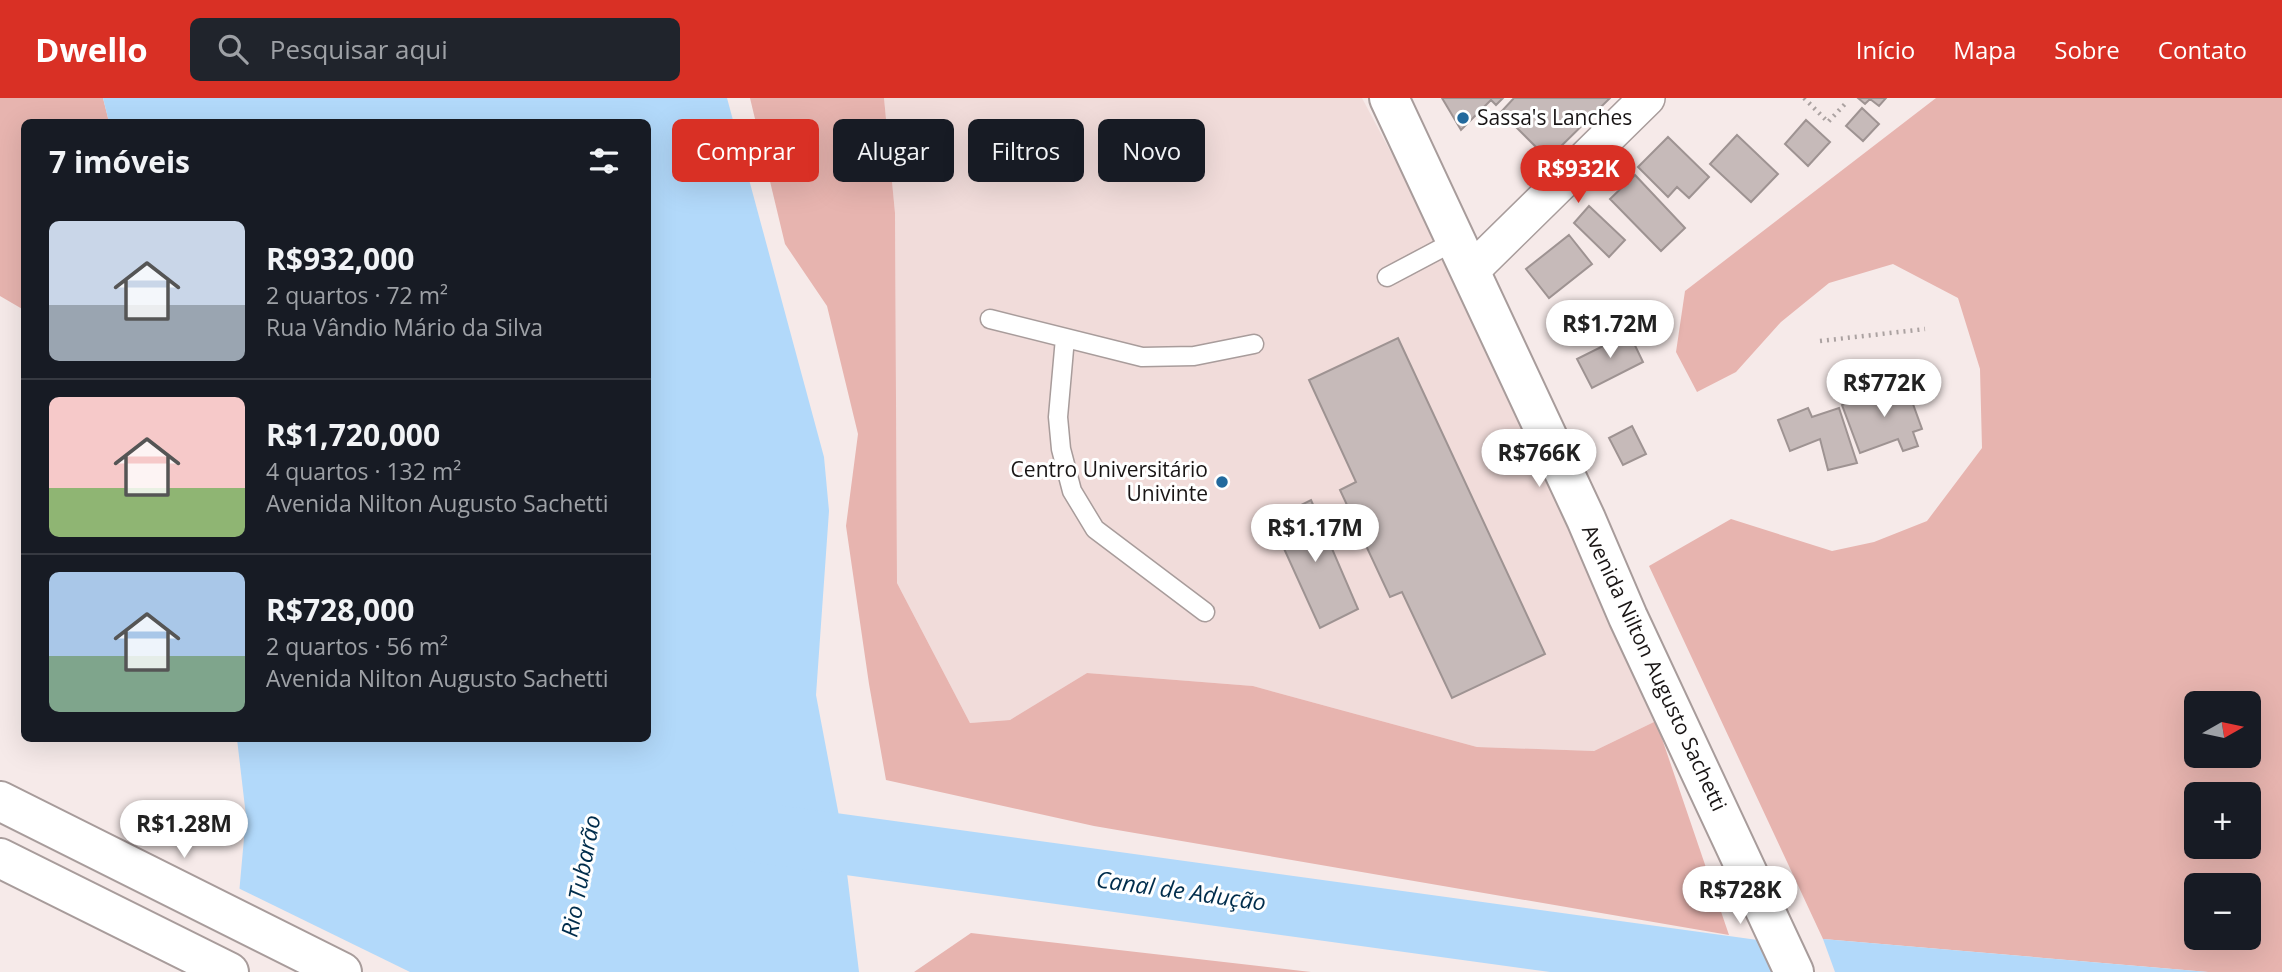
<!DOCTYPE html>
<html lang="pt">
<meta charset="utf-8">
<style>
:root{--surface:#171b24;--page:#20242c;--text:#f1f3f6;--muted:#9ea1a6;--line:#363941;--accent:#d93025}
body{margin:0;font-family:"Open Sans",sans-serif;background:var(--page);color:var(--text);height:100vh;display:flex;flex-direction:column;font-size:26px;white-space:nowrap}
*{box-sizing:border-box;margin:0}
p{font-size:23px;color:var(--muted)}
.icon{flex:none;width:38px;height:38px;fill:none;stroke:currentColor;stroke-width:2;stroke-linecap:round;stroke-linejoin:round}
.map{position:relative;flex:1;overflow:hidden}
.details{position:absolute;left:21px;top:21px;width:630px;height:623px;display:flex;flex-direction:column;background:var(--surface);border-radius:10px;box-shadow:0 7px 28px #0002}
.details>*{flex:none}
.banner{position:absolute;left:672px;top:21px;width:665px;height:63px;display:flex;gap:14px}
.needle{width:46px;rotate:81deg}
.fabs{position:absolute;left:2184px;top:593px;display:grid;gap:14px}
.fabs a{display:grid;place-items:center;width:77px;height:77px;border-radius:10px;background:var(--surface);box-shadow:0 7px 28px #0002;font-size:35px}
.price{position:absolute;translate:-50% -60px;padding:0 16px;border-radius:24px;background:#fff;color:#222;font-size:23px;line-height:46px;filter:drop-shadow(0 2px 4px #0008)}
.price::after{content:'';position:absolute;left:50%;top:42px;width:21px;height:16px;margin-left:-10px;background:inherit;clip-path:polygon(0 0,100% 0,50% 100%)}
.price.selected{background:var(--accent);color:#fff}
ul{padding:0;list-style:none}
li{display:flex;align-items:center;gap:21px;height:175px;padding:0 28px}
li+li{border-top:2px solid var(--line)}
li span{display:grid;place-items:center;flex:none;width:196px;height:140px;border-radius:10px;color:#555}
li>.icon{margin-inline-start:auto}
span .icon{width:84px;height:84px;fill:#fffc;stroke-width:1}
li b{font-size:30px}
h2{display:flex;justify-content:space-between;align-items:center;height:84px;padding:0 28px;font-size:30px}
.pill{padding:0 24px;border-radius:10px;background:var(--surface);box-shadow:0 7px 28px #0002;font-size:24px;line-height:63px}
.pill.selected{background:var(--accent);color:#fff}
header{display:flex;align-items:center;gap:42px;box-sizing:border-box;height:98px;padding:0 35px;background:var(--accent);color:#fff}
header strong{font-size:33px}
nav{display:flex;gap:38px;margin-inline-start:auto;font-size:24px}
.search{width:490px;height:63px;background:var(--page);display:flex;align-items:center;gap:18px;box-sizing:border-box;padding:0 24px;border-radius:10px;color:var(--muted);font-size:26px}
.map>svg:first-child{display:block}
.built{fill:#f1dcda}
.green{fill:#e7b4af;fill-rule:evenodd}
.water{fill:#b2d9fa}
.pier{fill:#f6eae9}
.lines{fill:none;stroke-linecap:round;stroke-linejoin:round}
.river{stroke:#b2d9fa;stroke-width:60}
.building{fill:#c6bab9;stroke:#9e9392;stroke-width:2}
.lane-casing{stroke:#a89c9b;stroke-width:21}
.street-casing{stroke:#a89c9b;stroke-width:38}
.secondary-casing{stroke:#a89c9b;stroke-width:42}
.path{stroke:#aba2a1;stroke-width:4.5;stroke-dasharray:2 5;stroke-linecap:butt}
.lane{stroke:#fff;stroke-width:18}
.street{stroke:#fff;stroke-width:35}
.secondary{stroke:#fff;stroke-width:38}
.poi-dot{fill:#22699d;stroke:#fff;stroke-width:2.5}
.labels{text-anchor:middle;stroke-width:6;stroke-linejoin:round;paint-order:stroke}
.poi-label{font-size:21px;fill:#191515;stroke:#fff;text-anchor:start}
.street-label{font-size:21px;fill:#191515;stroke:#fff}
.water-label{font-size:23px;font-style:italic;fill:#002d4c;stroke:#fff}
</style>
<header>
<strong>Dwello</strong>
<div class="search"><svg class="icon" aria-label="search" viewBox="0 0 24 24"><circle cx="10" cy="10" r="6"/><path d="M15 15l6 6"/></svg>Pesquisar aqui</div>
<nav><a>Início</a><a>Mapa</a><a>Sobre</a><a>Contato</a></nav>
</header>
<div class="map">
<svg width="2282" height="874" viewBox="0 0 2282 874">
<rect width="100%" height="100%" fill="#f6eae9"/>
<path class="built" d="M884,0H1362L1430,128L1656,623L1594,653L1477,649L1253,588L1087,575L1010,622L970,625L897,485L895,115Z"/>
<path class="green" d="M0,0H103L109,24H24V212L0,198Z
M750,0H884L895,115L897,485L970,625L1010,622L1087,575L1253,588L1477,649L1594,653L1656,623L1729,837L1094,728L886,682L869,586L846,428L858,336L827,208L785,146Z
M1936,0H2282V874H2208L1823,841L1649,468L1731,421L1832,453L1874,444L1927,423L1982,350L1980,271L1958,200L1893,166L1829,185L1781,224L1736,274L1697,294L1676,254L1685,193ZM2196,606H2249V658H2196ZM2196,696H2249V749H2196ZM2196,788H2249V840H2196Z
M971,835L1311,874H914Z"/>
<path class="water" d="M103,0H727L824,359L829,413L816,597L842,734L859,874H232L246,718L237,641L648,640V24H109Z
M1823,841L2208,874H1835Z"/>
<path class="pier" d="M236,789L410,874H228Z"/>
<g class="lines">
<path class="river" d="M761,735L1770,874"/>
</g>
<path class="building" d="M1442,0H1503L1496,7L1491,2L1461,32Z
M1514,0H1610L1548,61L1501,14Z
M1858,0H1886L1879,8L1870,1L1865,6Z
M1862,10L1879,26L1863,43L1846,28Z
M1806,22L1830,44L1808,68L1785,46Z
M1737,37L1778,76L1751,104L1710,66Z
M1668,39L1709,79L1689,100L1677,89L1668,99L1638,69Z
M1635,77L1685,130L1661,153L1610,101Z
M1589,108L1625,142L1609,159L1574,125Z
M1569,137L1592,166L1549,200L1526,171Z
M1629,235L1643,264L1592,290L1577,261Z
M1398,240L1545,556L1452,600L1402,494L1390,499L1340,392L1356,384L1309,282Z
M1905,284L1922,331L1913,334L1918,348L1903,353L1898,341L1860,355L1842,307Z
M1808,310L1812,319L1839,310L1857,365L1828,372L1820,341L1790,353L1778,322Z
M1632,328L1646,356L1623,367L1609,340Z
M1311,402L1358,511L1320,530L1271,422Z"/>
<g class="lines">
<g class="lane-casing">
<path id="lane" d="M1387,179L1455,143
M990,221L1142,259L1194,258L1254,246
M1065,240L1058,319L1061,351L1072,393L1095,431L1205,514"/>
</g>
<g class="street-casing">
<path id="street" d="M1470,174L1647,0"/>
</g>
<g class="secondary-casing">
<path id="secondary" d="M1389,0L1586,421L1628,519L1794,874
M0,703L342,874
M0,760L229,874"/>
</g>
<path class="path" d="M1804,0L1828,24L1845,6
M1820,243L1925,231"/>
<use href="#lane" class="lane"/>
<use href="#street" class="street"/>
<use href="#secondary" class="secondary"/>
</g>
<g class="poi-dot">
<circle cx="1463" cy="20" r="7"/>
<circle cx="1222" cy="384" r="7"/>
</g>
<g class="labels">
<g class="poi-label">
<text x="1477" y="27">Sassa's Lanches</text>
<text x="1208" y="379" text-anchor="end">Centro Universitário<tspan x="1208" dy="24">Univinte</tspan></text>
</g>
<g class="street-label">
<text transform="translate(1654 570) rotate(65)" y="7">Avenida Nilton Augusto Sachetti</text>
</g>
<g class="water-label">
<text transform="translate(581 778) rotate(-79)" y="8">Rio Tubarão</text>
<text transform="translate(1181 793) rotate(8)" y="8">Canal de Adução</text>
</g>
</g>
</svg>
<div class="fabs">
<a><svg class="needle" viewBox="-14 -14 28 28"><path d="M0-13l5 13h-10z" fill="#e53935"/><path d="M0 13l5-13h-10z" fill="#9ea1a6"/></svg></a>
<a>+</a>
<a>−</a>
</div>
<b class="price selected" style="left:1578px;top:107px">R$932K</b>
<b class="price" style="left:1610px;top:262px">R$1.72M</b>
<b class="price" style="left:1884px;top:321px">R$772K</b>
<b class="price" style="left:1539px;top:391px">R$766K</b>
<b class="price" style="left:1315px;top:466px">R$1.17M</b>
<b class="price" style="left:184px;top:762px">R$1.28M</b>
<b class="price" style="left:1740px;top:828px">R$728K</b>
<div class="banner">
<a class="pill selected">Comprar</a>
<a class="pill">Alugar</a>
<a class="pill">Filtros</a>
<a class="pill">Novo</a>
</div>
<section class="details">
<h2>7 imóveis<svg class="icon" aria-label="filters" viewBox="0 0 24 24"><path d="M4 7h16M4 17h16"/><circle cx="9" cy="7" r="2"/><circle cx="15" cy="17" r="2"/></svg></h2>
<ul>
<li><span style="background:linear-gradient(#c9d6e8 60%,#9aa5b1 0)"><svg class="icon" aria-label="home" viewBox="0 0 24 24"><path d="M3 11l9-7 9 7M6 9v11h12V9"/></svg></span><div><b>R$932,000</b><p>2 quartos · 72 m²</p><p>Rua Vândio Mário da Silva</p></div></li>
<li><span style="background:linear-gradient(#f6c9c9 65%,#8fb573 0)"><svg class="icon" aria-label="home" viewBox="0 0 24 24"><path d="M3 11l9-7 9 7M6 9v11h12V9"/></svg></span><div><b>R$1,720,000</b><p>4 quartos · 132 m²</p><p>Avenida Nilton Augusto Sachetti</p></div></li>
<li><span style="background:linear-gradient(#a9c7e8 60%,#7fa58c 0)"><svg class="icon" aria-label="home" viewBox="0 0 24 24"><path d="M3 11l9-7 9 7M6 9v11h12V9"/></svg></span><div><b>R$728,000</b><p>2 quartos · 56 m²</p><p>Avenida Nilton Augusto Sachetti</p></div></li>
</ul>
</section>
</div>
